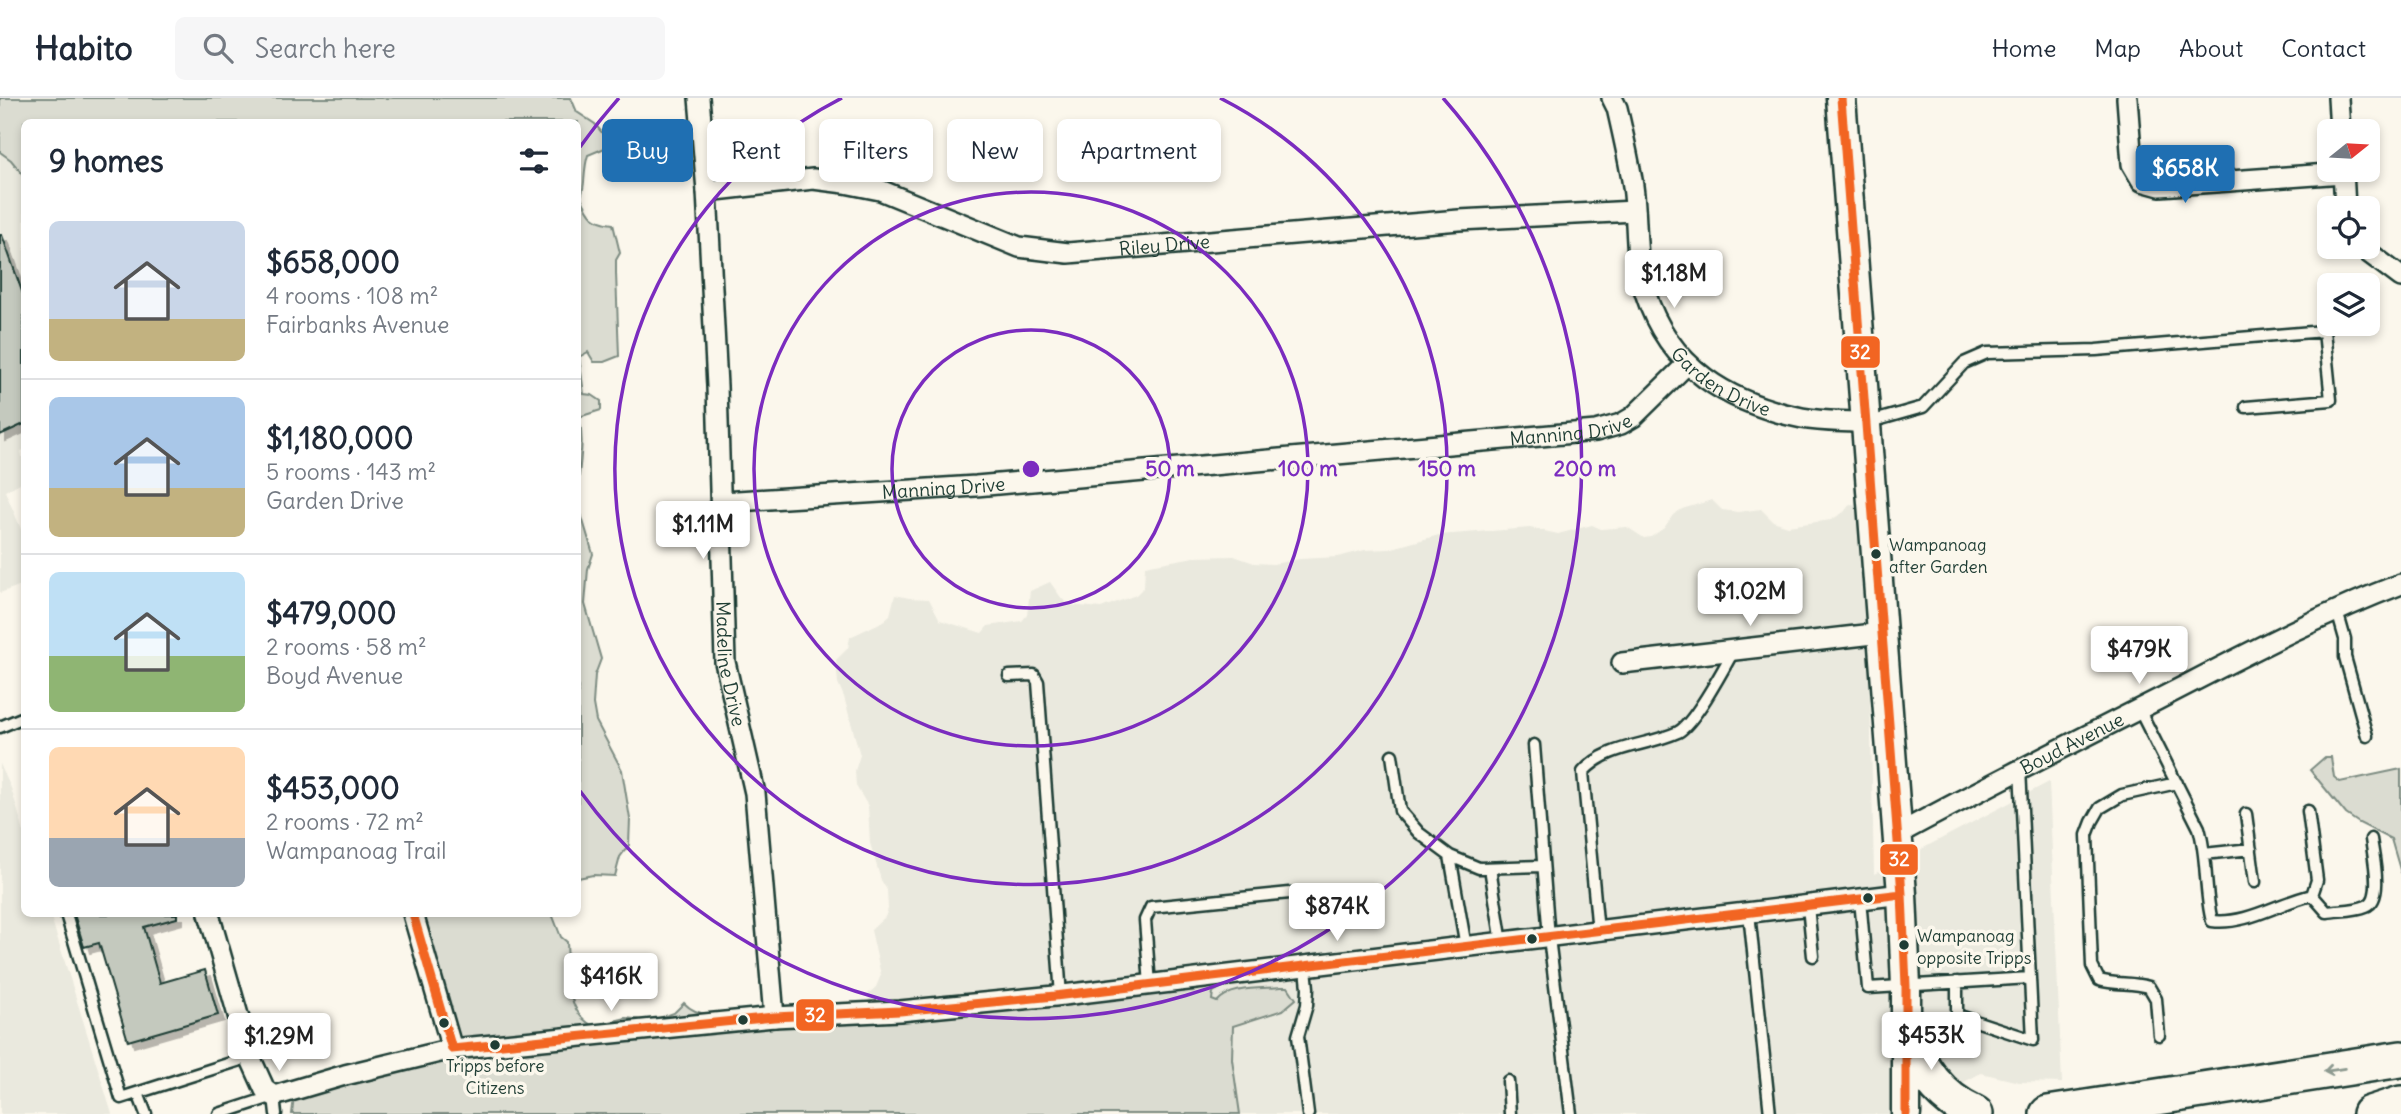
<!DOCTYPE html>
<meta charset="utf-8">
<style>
:root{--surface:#fff;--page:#f6f6f7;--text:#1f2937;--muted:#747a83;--line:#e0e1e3;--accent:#1f6fb2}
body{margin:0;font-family:Delius,sans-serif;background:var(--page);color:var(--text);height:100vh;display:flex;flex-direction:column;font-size:26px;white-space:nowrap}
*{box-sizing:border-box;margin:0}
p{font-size:23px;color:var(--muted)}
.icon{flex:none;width:38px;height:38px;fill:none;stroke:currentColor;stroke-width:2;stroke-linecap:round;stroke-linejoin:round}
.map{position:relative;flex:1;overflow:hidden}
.sheet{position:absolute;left:21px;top:21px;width:560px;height:798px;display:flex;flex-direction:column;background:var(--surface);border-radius:10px;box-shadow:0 4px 10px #0003}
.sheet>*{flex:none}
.top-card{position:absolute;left:602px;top:21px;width:665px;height:63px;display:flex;gap:14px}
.needle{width:46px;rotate:72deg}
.controls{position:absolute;left:2317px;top:21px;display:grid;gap:14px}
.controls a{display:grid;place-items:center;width:63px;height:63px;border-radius:10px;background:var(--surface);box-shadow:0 4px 10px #0003;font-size:35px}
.price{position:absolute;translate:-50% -60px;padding:0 16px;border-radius:7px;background:#fff;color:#222;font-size:23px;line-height:46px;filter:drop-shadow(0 2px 4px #0008)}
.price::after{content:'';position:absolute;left:50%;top:42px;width:21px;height:16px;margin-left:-10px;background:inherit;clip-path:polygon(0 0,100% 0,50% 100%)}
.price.on{background:var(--accent);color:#fff}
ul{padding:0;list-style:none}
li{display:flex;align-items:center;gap:21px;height:175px;padding:0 28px}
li+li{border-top:2px solid var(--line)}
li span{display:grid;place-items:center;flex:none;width:196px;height:140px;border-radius:10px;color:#555}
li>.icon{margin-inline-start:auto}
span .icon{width:84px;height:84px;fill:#fffc;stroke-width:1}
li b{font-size:30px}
h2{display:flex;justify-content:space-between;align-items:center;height:84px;padding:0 28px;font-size:30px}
.pill{padding:0 24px;border-radius:10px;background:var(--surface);box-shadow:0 4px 10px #0003;font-size:24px;line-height:63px}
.pill.on{background:var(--accent);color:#fff}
header{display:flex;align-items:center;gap:42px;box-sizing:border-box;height:98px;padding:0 35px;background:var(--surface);border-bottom:2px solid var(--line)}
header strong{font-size:33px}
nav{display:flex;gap:38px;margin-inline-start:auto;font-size:24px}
.search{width:490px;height:63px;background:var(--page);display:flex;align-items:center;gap:18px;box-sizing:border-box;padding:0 24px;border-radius:10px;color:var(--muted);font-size:26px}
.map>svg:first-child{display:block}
.built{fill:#eae9de}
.green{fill:#dbdcd1;stroke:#7d8c82;stroke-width:2}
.building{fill:#c4c9be;stroke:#1f3d34;stroke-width:2;filter:url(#shadow)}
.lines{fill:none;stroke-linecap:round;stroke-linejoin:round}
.lane-casing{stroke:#1f3d34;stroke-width:15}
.street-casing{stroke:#1f3d34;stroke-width:24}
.secondary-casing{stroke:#1f3d34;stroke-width:33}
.highway-casing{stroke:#1f3d34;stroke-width:40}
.lane{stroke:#fbf7ec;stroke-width:10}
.street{stroke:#fbf7ec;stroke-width:19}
.secondary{stroke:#fbf7ec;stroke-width:28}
.highway{stroke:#fbf7ec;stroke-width:35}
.bus-1-casing{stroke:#fbf7ec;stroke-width:14}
.bus-1{stroke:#f26522;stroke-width:9}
.oneway{stroke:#8d9a90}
.ring{fill:none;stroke:#7b2cbf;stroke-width:3.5}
.bus-dot{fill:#1f3d34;stroke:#fbf7ec;stroke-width:2.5}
.labels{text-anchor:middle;stroke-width:7;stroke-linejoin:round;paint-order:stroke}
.bus-label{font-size:17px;fill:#1f3d34;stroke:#fbf7ec;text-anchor:start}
.street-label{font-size:19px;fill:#1f3d34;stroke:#fbf7ec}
.centre{fill:#7b2cbf;stroke:#fbf7ec;stroke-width:3.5}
.ring-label{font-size:21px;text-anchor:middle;font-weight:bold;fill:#7b2cbf;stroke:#fbf7ec;stroke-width:7;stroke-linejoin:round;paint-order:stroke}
.line-badge{stroke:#fbf7ec;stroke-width:2.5}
.badge-label{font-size:19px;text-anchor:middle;font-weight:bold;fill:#fff}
</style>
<header>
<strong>Habito</strong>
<div class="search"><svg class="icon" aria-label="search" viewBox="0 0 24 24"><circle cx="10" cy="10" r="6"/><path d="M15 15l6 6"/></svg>Search here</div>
<nav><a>Home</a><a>Map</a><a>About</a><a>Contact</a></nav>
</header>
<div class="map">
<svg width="2401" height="1016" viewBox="0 0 2401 1016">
<defs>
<filter id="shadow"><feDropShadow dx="6" dy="6" stdDeviation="0" flood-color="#0004"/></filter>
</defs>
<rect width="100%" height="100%" fill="#fbf7ec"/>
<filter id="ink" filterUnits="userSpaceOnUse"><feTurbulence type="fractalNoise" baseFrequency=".0143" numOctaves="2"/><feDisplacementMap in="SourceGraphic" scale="14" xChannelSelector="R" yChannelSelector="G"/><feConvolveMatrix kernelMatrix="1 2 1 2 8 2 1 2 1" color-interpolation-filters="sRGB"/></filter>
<g filter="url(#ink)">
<path class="built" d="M0,54L11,62L24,79V352L21,353L24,369V383L5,393L24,438V486L0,495Z
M1712,402L1722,412L1738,414L1761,411L1773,423L1788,428L1831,422L1844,414L1850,406L1866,408L1874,776L2049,684L2062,985L2019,984L1981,975L1905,1016H1240L1232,961L1233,928L1283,912L1288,907L1217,904L1212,902L1213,894L1235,882L871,918L868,896L876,889L881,877L871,832L885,819L888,811L887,792L881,782L870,745L868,708L856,688L855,673L860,657L844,599L838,585L836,562L848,550L850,539L882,524L890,517L895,497L909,500L929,501L940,522L982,535L988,528L1022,523L1027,517L1030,493L1050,484L1062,501L1070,507L1101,510L1136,497L1144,489L1145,468L1194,459L1234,458L1254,465L1273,466L1300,461L1338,459L1365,452L1389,451L1439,437L1530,430L1558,436L1592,427L1601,431L1627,429L1644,440L1651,439L1664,430L1673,417L1682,411Z
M0,666L11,690L24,734V816H50L112,1016H0Z"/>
<path class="green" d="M0,0H571L577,14L595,26L612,47L588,57C583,72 586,85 581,99C589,117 593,124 613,126L620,155L616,162V175L619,258L604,264H594L588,254L579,259L584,296L592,297L601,303V312L579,319C585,344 579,367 578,392V24H24V78L11,62L0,54Z
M578,406L593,456L588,471L585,506L601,561L595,577L593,606L596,623L622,672L630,721L629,747L620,759L615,778L593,777L578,780Z
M2325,659H2331L2334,679L2340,684L2401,671V775L2391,741L2359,725L2346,716L2310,672Z
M415,816H552L561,839L567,844C569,874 564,913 593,928L626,920L651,923L674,915L684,905C704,926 734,912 760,912L773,924L1235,882L1213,894L1212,902L1217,904C1230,888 1261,891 1281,889H1288L1296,901L1283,912L1233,928L1232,961L1240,1016H292L294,999L447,957Z"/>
<path class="building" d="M0,137H2L24,199V326L0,337Z
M74,816H177V820L144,829L160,885L205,872L218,917L128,943L99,845L84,849Z"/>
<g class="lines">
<g class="lane-casing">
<path id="lane" d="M1870,324L1923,309L1964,265L1987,255L2096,252L2324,233L2331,302L2246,309
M2337,513L2345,541V559L2367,638
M1009,578L1034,577L1038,584L1061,898
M2139,611L2199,730C2208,761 2204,793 2212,823C2247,827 2278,805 2312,797L2317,782L2308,713
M0,629L24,619
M1534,647L1549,840L1571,1016
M1392,657L1400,713L1419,735L1450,758L1479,770L1543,768
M2246,716L2255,784
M2204,756L2251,751
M1450,758L1466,849
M1490,770L1502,845
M2312,797L2327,814C2339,812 2355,813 2366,808C2384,802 2373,757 2371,741
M1860,801L1868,890L2030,880L2020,670
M1808,808L1813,858
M1749,815L1770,1016
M66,816L121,1000L250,959
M1598,834L1583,674C1608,646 1645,649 1678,634C1694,626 1724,570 1734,552
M1306,870L1308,890L1307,907L1298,938L1308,1016
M1957,884V917L2033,942L2030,880
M1150,887L1145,822L1151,809L1290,795
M2159,937L2156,901L2149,889C2132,884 2116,887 2099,882L2092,868L2087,737L2092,724L2100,710L2122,697L2177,685
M1508,983L1510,1016
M138,995L146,1016
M219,1016L274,998L276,1016"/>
</g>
<g class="street-casing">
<g id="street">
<path id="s1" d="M699,0L707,93L717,288L725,564L755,695L774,919"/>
<path id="s2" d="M1612,0L1617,10C1623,36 1629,62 1633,88C1638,123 1634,160 1645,194C1669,270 1728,305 1802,320C1823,324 1845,323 1866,325"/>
<path d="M2127,0L2132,66L2142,83L2160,88L2343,75"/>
<path d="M2338,0L2340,33"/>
<path d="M2343,72L2345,110"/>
<path id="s3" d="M707,93L813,81L845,85L880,92L1019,149L1068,155L1459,122L1635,113"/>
<path d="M2361,149L2401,179"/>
<path id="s4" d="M722,404L976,388L1596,333L1621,326L1633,319L1687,266"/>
<path d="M1622,565L1882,535"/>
<path id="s5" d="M1898,736C1983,690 2070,646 2157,602C2237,561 2317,518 2401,486"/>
<path d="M209,816L250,959L265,992L274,998L345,977L452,951L774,919L900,913L1055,898L1902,796"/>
<path d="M413,816L452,951"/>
</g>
</g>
<g class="secondary-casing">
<path id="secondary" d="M1841,0L1902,796L1906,888V1016"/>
</g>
<g class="highway-casing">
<path id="highway" d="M1906,931C1917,968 1939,1000 1975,1016
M2048,1016L2401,961
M2370,1016L2401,1006"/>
</g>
<use href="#lane" class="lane"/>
<use href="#street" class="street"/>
<use href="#secondary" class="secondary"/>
<use href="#highway" class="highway"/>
<g class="bus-1-casing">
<path id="bus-1" d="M1841,0L1902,796L1906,888V1016
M413,816L452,951
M452,951L774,919L900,913L1055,898L1902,796"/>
</g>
<use href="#bus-1" class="bus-1"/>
</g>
<defs><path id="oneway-shaft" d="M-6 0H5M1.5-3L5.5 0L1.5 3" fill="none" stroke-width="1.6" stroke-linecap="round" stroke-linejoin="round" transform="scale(1.75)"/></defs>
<use class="oneway" href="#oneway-shaft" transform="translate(2334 972) rotate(171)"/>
</g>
<g class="ring">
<circle cx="1031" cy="371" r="139"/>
<circle cx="1031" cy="371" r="277"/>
<path d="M1220 0A416 416 0 1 1 842 0"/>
<path d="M580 49A554 554 0 0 1 619 0M1443 0A554 554 0 1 1 580 693"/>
</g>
<g class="bus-dot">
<circle cx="1876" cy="456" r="6"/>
<circle cx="1868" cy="800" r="6"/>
<circle cx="1532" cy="841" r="6"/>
<circle cx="1904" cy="847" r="6"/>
<circle cx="743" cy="922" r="6"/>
<circle cx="444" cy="925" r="6"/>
<circle cx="495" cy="947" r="6"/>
</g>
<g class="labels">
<g class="bus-label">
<text x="1889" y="453">Wampanoag<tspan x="1889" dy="22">after Garden</tspan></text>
<text x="1917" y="844">Wampanoag<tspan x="1917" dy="22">opposite Tripps</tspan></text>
<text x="495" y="974" text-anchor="middle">Tripps before<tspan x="495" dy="22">Citizens</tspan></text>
</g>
<g class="street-label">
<text dy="7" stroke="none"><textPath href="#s3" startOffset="471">Riley Drive</textPath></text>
<text dy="7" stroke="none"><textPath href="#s2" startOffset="320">Garden Drive</textPath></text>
<text dy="7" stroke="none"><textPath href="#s4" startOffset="852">Manning Drive</textPath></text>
<text dy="7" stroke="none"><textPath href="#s4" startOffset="222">Manning Drive</textPath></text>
<text dy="7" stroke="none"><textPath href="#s1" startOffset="567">Madeline Drive</textPath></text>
<text dy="7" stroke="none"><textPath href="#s5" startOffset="196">Boyd Avenue</textPath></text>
</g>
</g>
<circle cx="1031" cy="371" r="10" class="centre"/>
<g class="ring-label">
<text x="1170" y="378">50 m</text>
<text x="1308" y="378">100 m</text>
<text x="1447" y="378">150 m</text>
<text x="1585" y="378">200 m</text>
</g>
<g class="line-badge">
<rect x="1840" y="237" width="41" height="34" rx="7" fill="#f26522"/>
<rect x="1879" y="745" width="40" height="33" rx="7" fill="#f26522"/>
<rect x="795" y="900" width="40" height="34" rx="7" fill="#f26522"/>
</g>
<g class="badge-label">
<text x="1860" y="261">32</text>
<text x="1899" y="768">32</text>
<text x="815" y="924">32</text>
</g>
</svg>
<div class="controls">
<a><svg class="needle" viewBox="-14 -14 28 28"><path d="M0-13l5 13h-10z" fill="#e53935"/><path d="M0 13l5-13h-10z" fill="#747a83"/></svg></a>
<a><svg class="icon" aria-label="locate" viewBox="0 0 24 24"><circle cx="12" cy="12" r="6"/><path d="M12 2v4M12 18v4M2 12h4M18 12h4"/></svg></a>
<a><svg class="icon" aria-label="layers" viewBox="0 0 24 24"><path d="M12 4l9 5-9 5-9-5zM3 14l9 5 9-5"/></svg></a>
</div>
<b class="price on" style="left:2185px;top:107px">$658K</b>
<b class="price" style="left:1674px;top:212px">$1.18M</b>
<b class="price" style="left:703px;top:463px">$1.11M</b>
<b class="price" style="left:1750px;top:530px">$1.02M</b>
<b class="price" style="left:2139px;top:588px">$479K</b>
<b class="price" style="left:1337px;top:845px">$874K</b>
<b class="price" style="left:611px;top:915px">$416K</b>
<b class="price" style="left:1931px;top:974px">$453K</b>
<b class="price" style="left:279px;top:975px">$1.29M</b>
<div class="top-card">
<a class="pill on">Buy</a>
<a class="pill">Rent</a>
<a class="pill">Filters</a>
<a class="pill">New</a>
<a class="pill">Apartment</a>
</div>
<section class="sheet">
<h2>9 homes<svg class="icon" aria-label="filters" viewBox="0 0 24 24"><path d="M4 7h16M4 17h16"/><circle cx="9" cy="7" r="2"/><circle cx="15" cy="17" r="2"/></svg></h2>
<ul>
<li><span style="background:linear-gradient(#c9d6e8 70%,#c2b280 0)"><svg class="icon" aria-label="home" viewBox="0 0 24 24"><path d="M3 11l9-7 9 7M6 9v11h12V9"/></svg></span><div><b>$658,000</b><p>4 rooms · 108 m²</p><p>Fairbanks Avenue</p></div></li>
<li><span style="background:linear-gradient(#a9c7e8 65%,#c2b280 0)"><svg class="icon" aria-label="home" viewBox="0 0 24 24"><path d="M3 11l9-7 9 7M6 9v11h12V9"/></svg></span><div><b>$1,180,000</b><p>5 rooms · 143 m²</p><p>Garden Drive</p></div></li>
<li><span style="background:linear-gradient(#bfe0f5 60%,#8fb573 0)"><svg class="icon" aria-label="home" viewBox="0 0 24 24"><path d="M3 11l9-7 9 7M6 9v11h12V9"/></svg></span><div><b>$479,000</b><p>2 rooms · 58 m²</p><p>Boyd Avenue</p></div></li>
<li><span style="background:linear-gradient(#ffd9b3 65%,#9aa5b1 0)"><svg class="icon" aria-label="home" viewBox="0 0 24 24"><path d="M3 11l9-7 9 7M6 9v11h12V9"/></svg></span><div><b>$453,000</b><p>2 rooms · 72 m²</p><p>Wampanoag Trail</p></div></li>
</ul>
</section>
</div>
